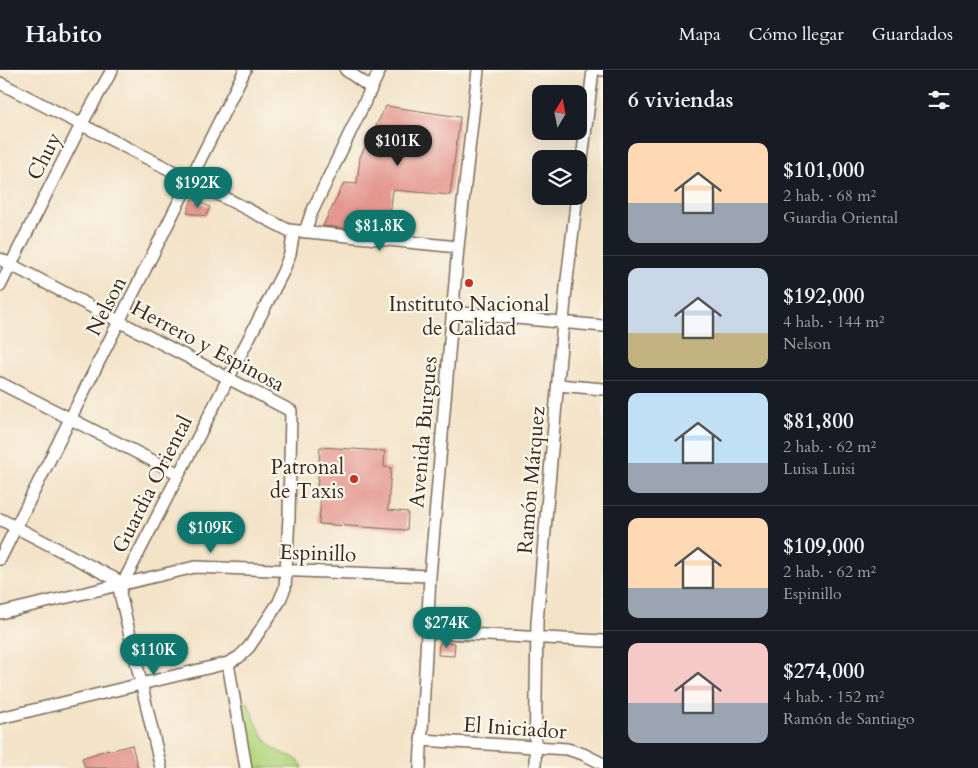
<!DOCTYPE html>
<html lang="es">
<meta charset="utf-8">
<style>
:root{--surface:#171b24;--page:#242831;--text:#f1f3f6;--muted:#9ea1a6;--line:#363941;--accent:#0f766e}
body{margin:0;font-family:Cardo,serif;background:var(--page);color:var(--text);height:100vh;display:flex;flex-direction:column;font-size:19px;white-space:nowrap}
*{box-sizing:border-box;margin:0}
p{font-size:16px;color:var(--muted)}
.icon{flex:none;width:28px;height:28px;fill:none;stroke:currentColor;stroke-width:2;stroke-linecap:round;stroke-linejoin:round}
.map{position:relative;flex:1;overflow:hidden}
.side{display:flex;flex-direction:column;background:var(--surface);width:375px}
.side>*{flex:none}
.needle{width:32px;rotate:10deg}
.controls{position:absolute;left:532px;top:15px;display:grid;gap:10px}
.controls a{display:grid;place-items:center;width:55px;height:55px;border-radius:10px;background:var(--surface);box-shadow:0 5px 20px #0002;font-size:25px}
.price{position:absolute;translate:-50% -42px;padding:0 11px;border-radius:18px;background:var(--accent);color:#fff;font-size:16px;line-height:32px;filter:drop-shadow(0 1px 2px #0008)}
.price::after{content:'';position:absolute;left:50%;top:30px;width:15px;height:11px;margin-left:-8px;background:inherit;clip-path:polygon(0 0,100% 0,50% 100%)}
.price.on{background:#222;color:#fff}
ul{padding:0;list-style:none}
li{display:flex;align-items:center;gap:15px;height:125px;padding:0 25px}
li+li{border-top:1px solid var(--line)}
li span{display:grid;place-items:center;flex:none;width:140px;height:100px;border-radius:10px;color:#555}
li>.icon{margin-inline-start:auto}
span .icon{width:60px;height:60px;fill:#fffc;stroke-width:1}
li b{font-size:21px}
h2{display:flex;justify-content:space-between;align-items:center;height:60px;padding:0 25px;font-size:21px}
header{display:flex;align-items:center;gap:30px;box-sizing:border-box;height:70px;padding:0 25px;background:var(--surface);border-bottom:1px solid var(--line)}
header strong{font-size:24px}
nav{display:flex;gap:28px;margin-inline-start:auto;font-size:18px}
main{display:flex;flex:1;min-height:0}
.map>svg:first-child{display:block}
.green{fill:#b5d881;stroke:#788150}
.building{fill:#e4968f}
.lines{fill:none;stroke-linecap:round;stroke-linejoin:round}
.minor-casing{stroke:#7b6b5a;stroke-width:14}
.minor{stroke:#fff;stroke-width:11}
.poi-dot{fill:#c8321e;stroke:#fbf7ec;stroke-width:2}
.labels{text-anchor:middle;stroke-width:4.5;stroke-linejoin:round;paint-order:stroke}
.street-label{font-size:21px;fill:#3b2a1e;stroke:#fbf7ec}
.poi-label{font-size:21px;fill:#3b2a1e;stroke:#fbf7ec}
</style>
<header>
<strong>Habito</strong>
<nav><a>Mapa</a><a>Cómo llegar</a><a>Guardados</a></nav>
</header>
<main>
<div class="map">
<svg width="603" height="698" viewBox="0 0 603 698">
<rect width="100%" height="100%" fill="#fbf7ec"/>
<filter id="ink" filterUnits="userSpaceOnUse"><feTurbulence type="fractalNoise" baseFrequency=".02" numOctaves="2"/><feDisplacementMap in="SourceGraphic" scale="10" xChannelSelector="R" yChannelSelector="G"/><feConvolveMatrix kernelMatrix="1 2 1 2 8 2 1 2 1" color-interpolation-filters="sRGB"/></filter>
<filter id="wash" filterUnits="userSpaceOnUse"><feTurbulence type="fractalNoise" baseFrequency=".0096" numOctaves="4" result="noise"/><feDisplacementMap in="SourceGraphic" scale="20" xChannelSelector="R" yChannelSelector="G"/><feGaussianBlur stdDeviation="1.12" result="paint"/><feColorMatrix in="noise" values="0 0 0 0 0 0 0 0 0 0 0 0 0 0 0 0 0 1.4 0 .05"/><feComposite in="paint" operator="in"/></filter>
<g filter="url(#wash)">
<rect width="100%" height="100%" fill="#f3e3c8"/>
<path class="green" d="M248,632C253,645 262,671 275,679C284,686 299,685 303,698H256L249,690L239,634Z"/>
<g id="blocks">
<path class="building" d="M386,36L460,47L450,125L393,120L388,162L323,156L344,113L357,114L360,87Z
M192,129L210,137L206,146L187,143Z
M320,377L385,381L384,397L391,398L388,440L408,442L407,460L319,454L321,421H317Z
M441,572L455,573L454,586L438,585L439,575Z
M132,675L138,698H85L82,688L109,679V681Z"/>
</g>
</g>
<g filter="url(#ink)">
<use href="#blocks" fill-opacity="0" stroke="#7b6b5a" stroke-width="1"/>
<g class="lines">
<g class="minor-casing">
<path id="minor" d="M346,0L371,18
M602,0H603
M0,13L288,160L458,177
M579,114L593,0
M305,162L311,144L380,0
M0,189L291,341L289,447L285,518L279,532L249,577L239,587L228,593L246,698
M0,216L81,55L112,0
M452,242L603,256
M0,313L179,404
M558,315L603,319
M0,449L123,513
M0,489L245,0
M0,543L195,497L430,506
M428,562L603,571
M0,648L228,593
M421,670L567,679L583,684L603,694
M161,698L120,523L123,513L283,202L290,184L294,161
M420,698L430,506L458,177L478,0
M535,698L537,552L566,218L577,126"/>
</g>
<use href="#minor" class="minor"/>
</g>
</g>
<g class="poi-dot">
<circle cx="469" cy="213" r="5"/>
<circle cx="354" cy="409" r="5"/>
</g>
<g class="labels">
<g class="street-label">
<text transform="translate(44 86) rotate(-63)" y="7">Chuy</text>
<text transform="translate(106 236) rotate(-63)" y="7">Nelson</text>
<text transform="translate(208 276) rotate(28)" y="7">Herrero y Espinosa</text>
<text transform="translate(423 362) rotate(-85)" y="7">Avenida Burgues</text>
<text transform="translate(531 410) rotate(-85)" y="7">Ramón Márquez</text>
<text transform="translate(152 414) rotate(-63)" y="7">Guardia Oriental</text>
<text transform="translate(318 483) rotate(2)" y="7">Espinillo</text>
<text transform="translate(515 658) rotate(4)" y="7">El Iniciador</text>
</g>
<g class="poi-label">
<text x="469" y="241">Instituto Nacional<tspan x="469" dy="24">de Calidad</tspan></text>
<text x="344" y="404" text-anchor="end">Patronal<tspan x="344" dy="24">de Taxis</tspan></text>
</g>
</g>
</svg>
<div class="controls">
<a><svg class="needle" viewBox="-14 -14 28 28"><path d="M0-13l5 13h-10z" fill="#e53935"/><path d="M0 13l5-13h-10z" fill="#9ea1a6"/></svg></a>
<a><svg class="icon" aria-label="layers" viewBox="0 0 24 24"><path d="M12 4l9 5-9 5-9-5zM3 14l9 5 9-5"/></svg></a>
</div>
<b class="price on" style="left:398px;top:97px">$101K</b>
<b class="price" style="left:198px;top:139px">$192K</b>
<b class="price" style="left:380px;top:182px">$81.8K</b>
<b class="price" style="left:211px;top:484px">$109K</b>
<b class="price" style="left:447px;top:579px">$274K</b>
<b class="price" style="left:154px;top:606px">$110K</b>
</div>
<section class="side">
<h2>6 viviendas<svg class="icon" aria-label="filters" viewBox="0 0 24 24"><path d="M4 7h16M4 17h16"/><circle cx="9" cy="7" r="2"/><circle cx="15" cy="17" r="2"/></svg></h2>
<ul>
<li><span style="background:linear-gradient(#ffd9b3 60%,#9aa5b1 0)"><svg class="icon" aria-label="home" viewBox="0 0 24 24"><path d="M3 11l9-7 9 7M6 9v11h12V9"/></svg></span><div><b>$101,000</b><p>2 hab. · 68 m²</p><p>Guardia Oriental</p></div></li>
<li><span style="background:linear-gradient(#c9d6e8 65%,#c2b280 0)"><svg class="icon" aria-label="home" viewBox="0 0 24 24"><path d="M3 11l9-7 9 7M6 9v11h12V9"/></svg></span><div><b>$192,000</b><p>4 hab. · 144 m²</p><p>Nelson</p></div></li>
<li><span style="background:linear-gradient(#bfe0f5 70%,#9aa5b1 0)"><svg class="icon" aria-label="home" viewBox="0 0 24 24"><path d="M3 11l9-7 9 7M6 9v11h12V9"/></svg></span><div><b>$81,800</b><p>2 hab. · 62 m²</p><p>Luisa Luisi</p></div></li>
<li><span style="background:linear-gradient(#ffd9b3 70%,#9aa5b1 0)"><svg class="icon" aria-label="home" viewBox="0 0 24 24"><path d="M3 11l9-7 9 7M6 9v11h12V9"/></svg></span><div><b>$109,000</b><p>2 hab. · 62 m²</p><p>Espinillo</p></div></li>
<li><span style="background:linear-gradient(#f6c9c9 60%,#9aa5b1 0)"><svg class="icon" aria-label="home" viewBox="0 0 24 24"><path d="M3 11l9-7 9 7M6 9v11h12V9"/></svg></span><div><b>$274,000</b><p>4 hab. · 152 m²</p><p>Ramón de Santiago</p></div></li>
</ul>
</section>
</main>
